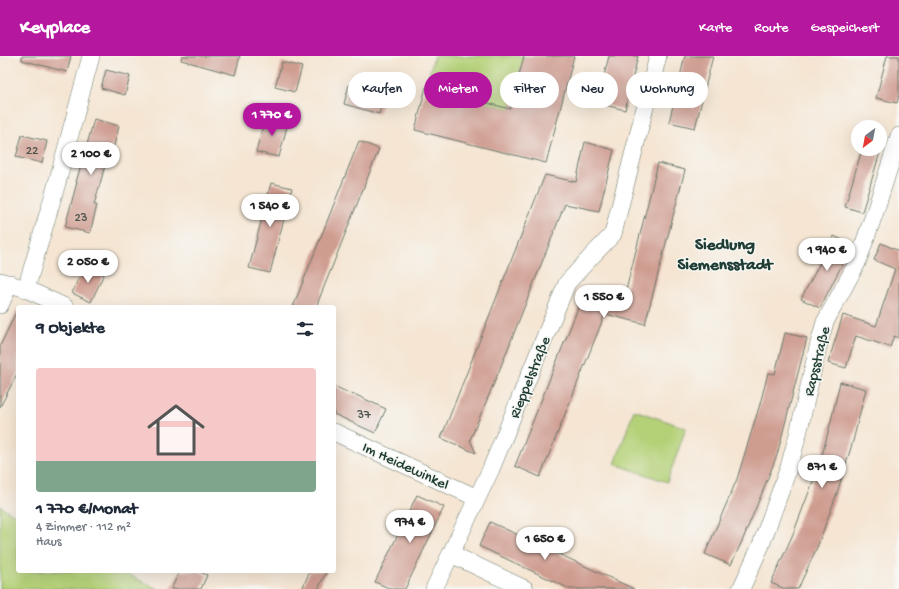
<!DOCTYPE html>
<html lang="de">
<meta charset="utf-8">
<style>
:root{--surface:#fff;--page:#f2f2f3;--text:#1f2937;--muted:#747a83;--line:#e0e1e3;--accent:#b5179e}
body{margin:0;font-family:"Gochi Hand",sans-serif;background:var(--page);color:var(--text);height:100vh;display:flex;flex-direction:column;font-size:15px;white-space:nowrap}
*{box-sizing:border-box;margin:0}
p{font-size:13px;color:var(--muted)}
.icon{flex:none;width:22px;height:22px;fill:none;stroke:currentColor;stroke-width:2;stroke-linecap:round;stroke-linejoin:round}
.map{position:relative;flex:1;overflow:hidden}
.side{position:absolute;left:16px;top:249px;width:320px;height:268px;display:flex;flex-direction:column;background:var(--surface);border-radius:4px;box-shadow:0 4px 16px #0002}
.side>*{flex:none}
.hud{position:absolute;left:348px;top:16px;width:380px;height:36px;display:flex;gap:8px}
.needle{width:26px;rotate:212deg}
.tools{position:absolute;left:851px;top:64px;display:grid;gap:8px}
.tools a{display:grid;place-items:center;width:36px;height:36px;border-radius:50%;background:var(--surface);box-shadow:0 4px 16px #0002;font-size:20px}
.price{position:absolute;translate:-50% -34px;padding:0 9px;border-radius:14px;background:#fff;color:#222;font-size:13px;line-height:26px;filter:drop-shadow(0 1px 2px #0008)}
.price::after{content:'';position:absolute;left:50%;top:24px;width:12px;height:9px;margin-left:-6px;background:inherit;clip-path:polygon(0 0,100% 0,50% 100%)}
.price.selected{background:var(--accent);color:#fff}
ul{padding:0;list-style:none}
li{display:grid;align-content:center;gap:8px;height:212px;padding:0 20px}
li+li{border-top:1px solid var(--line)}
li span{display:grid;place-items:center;height:124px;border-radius:4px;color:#555}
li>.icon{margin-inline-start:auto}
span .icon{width:72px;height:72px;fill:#fffc;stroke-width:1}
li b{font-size:17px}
h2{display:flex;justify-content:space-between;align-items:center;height:48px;padding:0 20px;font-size:17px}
.chip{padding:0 14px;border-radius:18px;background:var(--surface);box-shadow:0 4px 16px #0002;font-size:14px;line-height:36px}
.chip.selected{background:var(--accent);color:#fff}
header{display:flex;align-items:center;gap:24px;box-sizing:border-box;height:56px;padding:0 20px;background:var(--accent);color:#fff}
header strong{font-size:19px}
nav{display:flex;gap:22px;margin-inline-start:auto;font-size:14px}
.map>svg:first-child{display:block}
.green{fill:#b5d178;stroke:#6a8756}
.building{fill:#cf9c90}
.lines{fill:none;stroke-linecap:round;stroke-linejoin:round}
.minor-casing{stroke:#6a786b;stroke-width:18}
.minor{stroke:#fff;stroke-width:17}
.labels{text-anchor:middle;stroke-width:3;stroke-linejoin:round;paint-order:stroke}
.number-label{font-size:13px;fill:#4b554b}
.street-label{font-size:15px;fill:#1f3d34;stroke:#f6f6f2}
.quarter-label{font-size:17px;font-weight:bold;fill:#1f3d34;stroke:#f6f6f2}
</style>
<header>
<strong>Keyplace</strong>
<nav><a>Karte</a><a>Route</a><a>Gespeichert</a></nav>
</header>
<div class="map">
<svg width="899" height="533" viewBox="0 0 899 533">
<rect width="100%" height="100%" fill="#f6f6f2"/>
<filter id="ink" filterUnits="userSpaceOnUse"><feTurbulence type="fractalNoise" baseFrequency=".025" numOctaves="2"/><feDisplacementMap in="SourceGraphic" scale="8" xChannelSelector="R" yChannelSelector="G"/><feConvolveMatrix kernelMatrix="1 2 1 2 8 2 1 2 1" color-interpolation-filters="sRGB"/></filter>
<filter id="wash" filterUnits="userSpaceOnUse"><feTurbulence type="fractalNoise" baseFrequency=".012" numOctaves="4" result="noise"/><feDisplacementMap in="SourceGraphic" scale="16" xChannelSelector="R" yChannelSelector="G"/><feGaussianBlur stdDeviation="0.9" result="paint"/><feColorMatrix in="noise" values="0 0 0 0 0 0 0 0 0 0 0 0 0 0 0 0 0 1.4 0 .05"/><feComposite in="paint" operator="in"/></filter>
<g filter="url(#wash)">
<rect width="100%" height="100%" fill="#f5e5d2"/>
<path class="green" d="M434,0H524L510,53L426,31Z
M634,354L686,372L667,426L615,408Z
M0,450L18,461V515H121L158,533H0Z"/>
<g id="blocks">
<path class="building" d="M22,0H71L67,16L22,4Z
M182,0H240L235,19L181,4Z
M524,0H574L546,107L415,74L426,31L510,53Z
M609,0H638L625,54L597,47Z
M685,0H713L695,72L669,66Z
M887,0H899V39L897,47L876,42Z
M282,6L302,11L295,36L275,31Z
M106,14L130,20L125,39L101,32Z
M349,29L384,39L379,58L344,48Z
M265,61L288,67L279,101L256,96Z
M94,63L119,70L114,90L111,89L94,149H97L90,177L65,171L77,126H76L82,106V107Z
M22,79L47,85L42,107L16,101Z
M359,85L379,93L316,251H293Z
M585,86L614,94L599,155L565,148L499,315L470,384L476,397L441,382L545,119L576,126Z
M862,93H881L862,156L845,151Z
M658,107L685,114L645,268L605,258L540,421L515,410L586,232L624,242Z
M271,127L292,132L270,217L249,212Z
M834,180L852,189L820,252L801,243Z
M881,187L899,195V282L894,280L890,291L856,280L846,312L828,307L843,259L876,270L895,213L874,204Z
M84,210L104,218L91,246L72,237Z
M18,252V316L0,351V290Z
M785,277L807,282L777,399L764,432L743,483L731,509L705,498L737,423L760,348L768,317L775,318Z
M840,326L866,333L853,385L837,437L818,489L798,533H785L771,527L793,478L820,407L831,365Z
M334,330L353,339L354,338L386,353L375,377L334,358Z
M417,439L444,451L405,533H391L375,526Z
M490,466L514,477L634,533H570L479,490Z
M180,515H198L207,519L201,533H171Z
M310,515H327L318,533H302Z"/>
</g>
</g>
<g filter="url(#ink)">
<use href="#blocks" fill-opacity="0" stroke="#6a786b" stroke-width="1"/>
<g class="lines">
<g class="minor-casing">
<path id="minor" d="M0,225L26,233L65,251
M26,233L57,127L91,0
M0,249L10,227
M334,376L477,442
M451,498L525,533
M434,533L491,413L567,227L590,202L613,178L658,0
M741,533L761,489L789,411L798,378L818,291L825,266L857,207L875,156L899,80"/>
</g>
<use href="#minor" class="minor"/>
</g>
</g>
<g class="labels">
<g class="number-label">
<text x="32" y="98">22</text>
<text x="81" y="165">23</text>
<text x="364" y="362">37</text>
</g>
<g class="street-label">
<text transform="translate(816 305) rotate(-76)" y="5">Rapsstraße</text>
<text transform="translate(529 321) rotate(-68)" y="5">Rieppelstraße</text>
<text transform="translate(406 409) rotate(25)" y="5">Im Heidewinkel</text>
</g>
<g class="quarter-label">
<text x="725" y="193">Siedlung<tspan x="725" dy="20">Siemensstadt</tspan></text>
</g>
</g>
</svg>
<div class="tools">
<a><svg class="needle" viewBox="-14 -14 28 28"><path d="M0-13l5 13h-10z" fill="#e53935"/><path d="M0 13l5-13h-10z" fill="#747a83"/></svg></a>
</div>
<b class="price selected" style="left:272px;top:81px">1 770 €</b>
<b class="price" style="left:91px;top:120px">2 100 €</b>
<b class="price" style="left:270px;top:172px">1 540 €</b>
<b class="price" style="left:827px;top:216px">1 940 €</b>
<b class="price" style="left:88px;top:228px">2 050 €</b>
<b class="price" style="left:604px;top:263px">1 550 €</b>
<b class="price" style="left:822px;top:433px">871 €</b>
<b class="price" style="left:410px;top:488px">974 €</b>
<b class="price" style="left:545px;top:505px">1 650 €</b>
<div class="hud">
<a class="chip">Kaufen</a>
<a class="chip selected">Mieten</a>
<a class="chip">Filter</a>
<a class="chip">Neu</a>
<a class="chip">Wohnung</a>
</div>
<section class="side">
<h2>9 Objekte<svg class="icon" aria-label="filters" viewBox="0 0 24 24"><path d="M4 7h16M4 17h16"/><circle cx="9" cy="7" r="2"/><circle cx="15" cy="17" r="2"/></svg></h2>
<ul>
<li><span style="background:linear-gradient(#f6c9c9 75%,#7fa58c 0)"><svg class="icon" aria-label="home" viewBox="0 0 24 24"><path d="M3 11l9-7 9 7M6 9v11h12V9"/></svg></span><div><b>1 770 €/Monat</b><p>4 Zimmer · 112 m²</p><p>Haus</p></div></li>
</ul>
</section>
</div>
